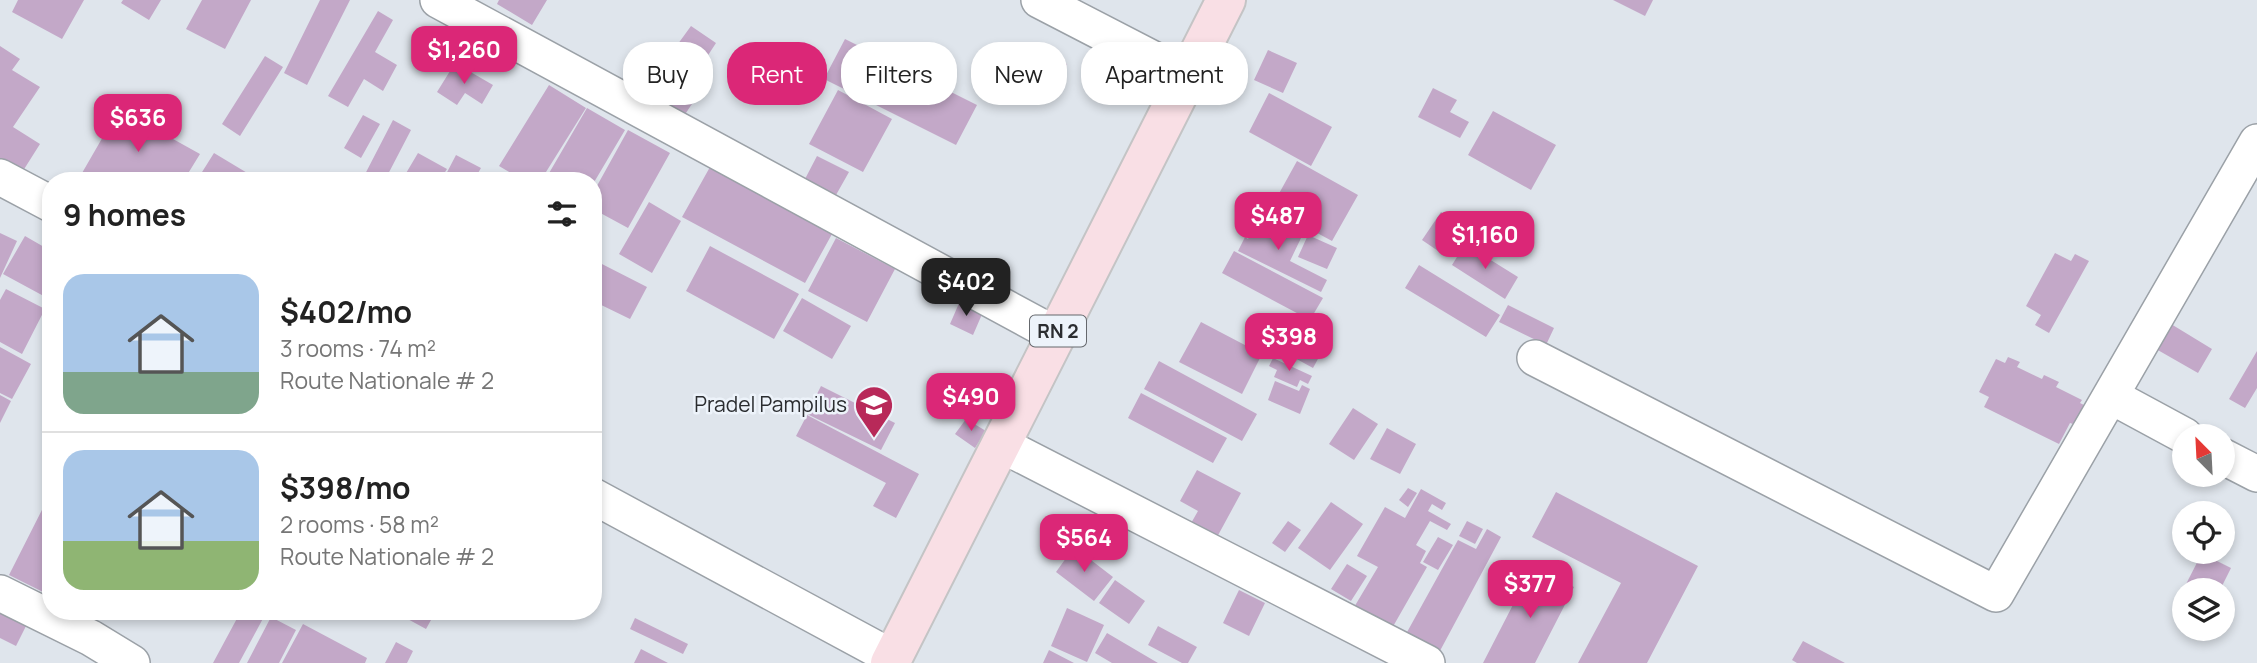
<!DOCTYPE html>
<meta charset="utf-8">
<style>
:root{--surface:#fff;--page:#f6f6f6;--text:#222;--muted:#767676;--line:#e0e0e0;--accent:#db2777}
body{margin:0;font-family:Manrope,sans-serif;background:var(--page);color:var(--text);height:100vh;display:flex;flex-direction:column;font-size:26px;white-space:nowrap}
*{box-sizing:border-box;margin:0}
p{font-size:23px;color:var(--muted)}
.icon{flex:none;width:38px;height:38px;fill:none;stroke:currentColor;stroke-width:2;stroke-linecap:round;stroke-linejoin:round}
.map{position:relative;flex:1;overflow:hidden}
.sheet{position:absolute;left:42px;top:172px;width:560px;height:448px;display:flex;flex-direction:column;background:var(--surface);border-radius:28px;box-shadow:0 4px 10px #0003}
.sheet>*{flex:none}
.top-card{position:absolute;left:623px;top:42px;width:665px;height:63px;display:flex;gap:14px}
.needle{width:46px;rotate:336deg}
.fabs{position:absolute;left:2172px;top:424px;display:grid;gap:14px}
.fabs a{display:grid;place-items:center;width:63px;height:63px;border-radius:50%;background:var(--surface);box-shadow:0 4px 10px #0003;font-size:35px}
.price{position:absolute;translate:-50% -60px;padding:0 16px;border-radius:14px;background:var(--accent);color:#fff;font-size:23px;line-height:46px;filter:drop-shadow(0 2px 4px #0008)}
.price::after{content:'';position:absolute;left:50%;top:42px;width:21px;height:16px;margin-left:-10px;background:inherit;clip-path:polygon(0 0,100% 0,50% 100%)}
.price.on{background:#222;color:#fff}
ul{padding:0;list-style:none}
li{display:flex;align-items:center;gap:21px;height:175px;padding:0 21px}
li+li{border-top:2px solid var(--line)}
li span{display:grid;place-items:center;flex:none;width:196px;height:140px;border-radius:21px;color:#555}
li>.icon{margin-inline-start:auto}
span .icon{width:84px;height:84px;fill:#fffc;stroke-width:1}
li b{font-size:30px}
h2{display:flex;justify-content:space-between;align-items:center;height:84px;padding:0 21px;font-size:30px}
.pill{padding:0 24px;border-radius:28px;background:var(--surface);box-shadow:0 4px 10px #0003;font-size:24px;line-height:63px}
.pill.on{background:var(--accent);color:#fff}
.map>svg:first-child{display:block}
.building{fill:#c3a8c8}
.lines{fill:none;stroke-linecap:round;stroke-linejoin:round}
.street-casing{stroke:#9ba1a7;stroke-width:38}
.primary-casing{stroke:#c4c4c5;stroke-width:42}
.street{stroke:#fff;stroke-width:35}
.primary{stroke:#f9dfe5;stroke-width:38}
.labels{text-anchor:middle;stroke-width:5;stroke-linejoin:round;paint-order:stroke}
.shield{fill:#edf3fa;stroke:#65686d;stroke-width:2}
.shield-label{font-size:19px;font-weight:bold;fill:#2b2d30}
.poi-label{font-size:21px;fill:#2b2d30;stroke:#edf3fa;text-anchor:end}
</style>
<div class="map">
<svg width="2257" height="663" viewBox="0 0 2257 663">
<rect width="100%" height="100%" fill="#dfe5ec"/>
<path class="building" d="M18,0H84L62,39L12,12Z
M123,0H161L149,20L121,3Z
M202,0H251L225,49L186,29Z
M320,0H350L307,85L284,73Z
M499,0H547L532,25L497,4Z
M1613,0H1653L1645,16Z
M378,11L393,20L375,52L397,65L383,91L364,79L348,107L328,96Z
M691,26L716,43L701,66L675,48Z
M845,39L977,105L956,145L824,79Z
M0,46L20,59L12,70L40,87L13,127L40,144L21,174L0,161Z
M1268,50L1297,63L1283,93L1254,80Z
M672,54L709,78L682,119L645,96Z
M1043,54L1067,64L1061,80L1036,69Z
M265,56L283,67L240,136L222,124Z
M455,63L493,85L482,104L465,93L457,105L437,92Z
M549,85L586,108L541,180H523L499,166Z
M1433,88L1457,100L1450,112L1469,122L1460,138L1418,117Z
M838,90L892,119L863,172L809,144Z
M1269,93L1332,127L1311,166L1249,132Z
M587,108L625,130L593,184V180H545Z
M119,109L200,154L184,180H78Z
M1493,111L1556,145L1531,190L1468,155Z
M363,115L380,124L361,158L344,148Z
M393,120L411,130L385,180H362Z
M628,130L670,153L628,228L593,209V193Z
M214,153L259,180H197Z
M418,153L447,169L440,180H402Z
M456,155L481,168L474,180H443Z
M817,156L849,172L836,195L805,179Z
M1297,161L1358,195L1332,241L1271,208Z
M710,167L832,234L805,283L682,217Z
M649,202L681,221L652,273L619,254Z
M1441,212L1462,226L1444,255L1422,240Z
M1259,217L1301,238L1290,261L1327,280L1321,292L1238,251L1245,237L1248,239Z
M0,233L17,241L0,278Z
M1308,235L1337,248L1327,269L1298,257Z
M25,236L51,251V300L3,274Z
M836,238L895,269L867,322L808,291Z
M1465,244L1518,277L1505,299L1452,265Z
M710,246L799,294L774,339L686,291Z
M1234,251L1323,298L1310,320L1222,273Z
M2055,253L2071,261L2075,254L2089,261L2049,333L2035,325L2041,315L2026,306Z
M598,262L647,287L630,319L593,301V271Z
M1419,265L1500,315L1486,337L1405,288Z
M6,289L45,309L22,354L0,342V300Z
M802,298L851,326L832,359L783,331Z
M960,301L983,312L973,335L950,324Z
M1508,305L1554,328L1546,345L1499,322Z
M1201,322L1262,354L1242,394L1179,362Z
M2171,324L2212,349L2198,373L2156,349Z
M1303,337L1324,348L1313,368L1293,357Z
M0,347L31,364L12,399L0,393Z
M2257,351V388L2245,408L2229,399Z
M2008,357L2020,362L2017,367L2042,379L2044,375L2059,382L2056,387L2082,400L2080,403L2086,406L2076,425L2070,423L2059,444L1984,407L1989,397L1979,392L1996,359L2005,363Z
M1273,358L1312,376L1308,384L1300,380L1297,387L1274,377L1277,370L1269,366Z
M1159,361L1257,414L1242,441L1144,389Z
M1275,381L1299,391L1302,385L1310,389L1300,414L1268,400Z
M821,386L895,423L881,450L807,414Z
M1141,393L1227,438L1213,463L1128,418Z
M0,395L11,401L0,423Z
M51,408V426L42,420Z
M1353,408L1378,424L1354,460L1329,444Z
M807,415L919,474L896,518L873,506L886,483L796,436Z
M966,419L986,431L975,448L955,434Z
M1387,428L1416,444L1400,474L1370,459Z
M1197,470L1241,493L1216,539L1190,525L1198,511L1180,501Z
M1408,488L1417,493L1408,507L1399,500Z
M1421,489L1446,503L1442,510L1432,504L1428,511L1451,524L1447,530L1430,521L1416,545L1426,551L1420,563L1427,567L1391,630L1353,609L1378,567L1357,556L1385,507L1405,518Z
M1556,492L1698,566L1647,663H1578L1621,583L1532,537Z
M48,498L51,500V596L9,575Z
M1331,502L1363,524L1330,570L1298,548Z
M1288,521L1301,530L1285,552L1272,543Z
M1467,521L1483,529L1475,544L1459,536Z
M1487,529L1501,537L1434,662L1401,643L1458,540L1476,549Z
M1438,537L1453,545L1438,570L1423,562Z
M1074,547L1113,577L1094,601L1056,572Z
M2203,551H2219L2215,560L2231,568L2220,590H2189L2184,588Z
M1347,564L1367,576L1351,601L1331,589Z
M1533,566L1574,587L1535,663H1483Z
M1115,580L1145,601L1129,624L1099,603Z
M1239,590L1265,603L1249,636L1223,623Z
M1067,608L1104,625L1087,662L1051,646Z
M241,611H267L239,663H213Z
M393,611H436L426,629Z
M0,612L26,626L16,646L0,638Z
M271,617L296,630L279,663H247Z
M635,618L688,644L683,654L630,629Z
M303,624L367,658L365,663H282Z
M1158,626L1197,647L1188,663H1182L1148,645Z
M1107,633L1158,663H1112L1095,653Z
M1803,641L1845,663H1797L1792,660Z
M396,642L413,651L407,663H385Z
M641,649L668,663H634Z
M1049,650L1074,663H1043Z"/>
<g class="lines">
<g class="street-casing">
<path id="street" d="M438,0L1056,335
M1039,0L1186,76
M0,177L51,204
M1535,358L1996,594L2257,142
M2111,396L2185,436
M1000,444L1427,663
M2222,456L2257,474
M593,496L893,658
M0,593L91,638L132,663"/>
</g>
<g class="primary-casing">
<path id="primary" d="M890,663L1226,0"/>
</g>
<use href="#street" class="street"/>
<use href="#primary" class="primary"/>
</g>
<defs>
<g id="school-pin" transform="scale(2.0125)"><path d="M0 17L-7.5 6A9.5 9.5 0 1 1 7.5 6Z" fill="#b82959" stroke="#edf3fa"/><path d="M0-5L7-2L0 1L-7-2ZM-4 1L0 2.5L4 1V4Q0 6-4 4Z" fill="#fff"/></g>
</defs>
<g fill-rule="evenodd">
<use href="#school-pin" x="874" y="405"/>
</g>
<g class="labels">
<rect class="shield" x="1030" y="315.5" width="56" height="31" rx="5"/>
<g class="shield-label">
<text x="1058" y="338">RN 2</text>
</g>
<g class="poi-label">
<text x="847" y="412">Pradel Pampilus</text>
</g>
</g>
</svg>
<div class="fabs">
<a><svg class="needle" viewBox="-14 -14 28 28"><path d="M0-13l5 13h-10z" fill="#e53935"/><path d="M0 13l5-13h-10z" fill="#767676"/></svg></a>
<a><svg class="icon" aria-label="locate" viewBox="0 0 24 24"><circle cx="12" cy="12" r="6"/><path d="M12 2v4M12 18v4M2 12h4M18 12h4"/></svg></a>
<a><svg class="icon" aria-label="layers" viewBox="0 0 24 24"><path d="M12 4l9 5-9 5-9-5zM3 14l9 5 9-5"/></svg></a>
</div>
<b class="price" style="left:464px;top:86px">$1,260</b>
<b class="price" style="left:138px;top:154px">$636</b>
<b class="price" style="left:1278px;top:252px">$487</b>
<b class="price" style="left:1485px;top:271px">$1,160</b>
<b class="price on" style="left:966px;top:318px">$402</b>
<b class="price" style="left:1289px;top:373px">$398</b>
<b class="price" style="left:971px;top:433px">$490</b>
<b class="price" style="left:1084px;top:574px">$564</b>
<b class="price" style="left:1530px;top:620px">$377</b>
<div class="top-card">
<a class="pill">Buy</a>
<a class="pill on">Rent</a>
<a class="pill">Filters</a>
<a class="pill">New</a>
<a class="pill">Apartment</a>
</div>
<section class="sheet">
<h2>9 homes<svg class="icon" aria-label="filters" viewBox="0 0 24 24"><path d="M4 7h16M4 17h16"/><circle cx="9" cy="7" r="2"/><circle cx="15" cy="17" r="2"/></svg></h2>
<ul>
<li><span style="background:linear-gradient(#a9c7e8 70%,#7fa58c 0)"><svg class="icon" aria-label="home" viewBox="0 0 24 24"><path d="M3 11l9-7 9 7M6 9v11h12V9"/></svg></span><div><b>$402/mo</b><p>3 rooms · 74 m²</p><p>Route Nationale # 2</p></div></li>
<li><span style="background:linear-gradient(#a9c7e8 65%,#8fb573 0)"><svg class="icon" aria-label="home" viewBox="0 0 24 24"><path d="M3 11l9-7 9 7M6 9v11h12V9"/></svg></span><div><b>$398/mo</b><p>2 rooms · 58 m²</p><p>Route Nationale # 2</p></div></li>
</ul>
</section>
</div>
